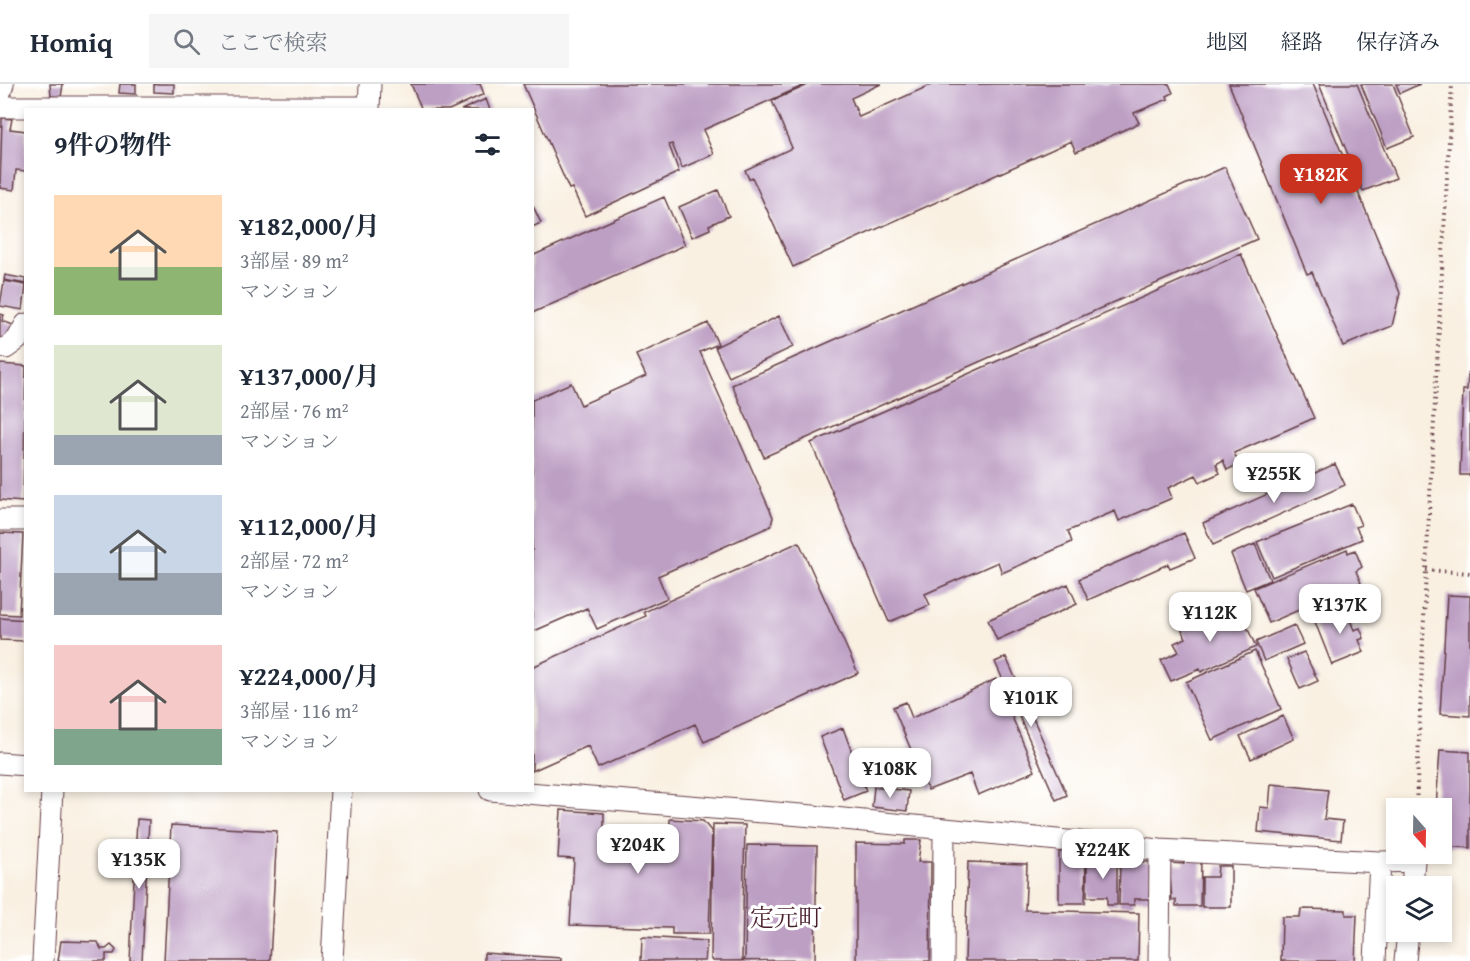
<!DOCTYPE html>
<html lang="ja">
<meta charset="utf-8">
<style>
:root{--surface:#fff;--page:#f6f6f7;--text:#1f2937;--muted:#747a83;--line:#e0e1e3;--accent:#c8321e}
body{margin:0;font-family:"Gentium Book Plus","Noto Serif JP",serif;background:var(--page);color:var(--text);height:100vh;display:flex;flex-direction:column;font-size:22px;white-space:nowrap}
*{box-sizing:border-box;margin:0}
p{font-size:20px;color:var(--muted)}
.icon{flex:none;width:33px;height:33px;fill:none;stroke:currentColor;stroke-width:2;stroke-linecap:round;stroke-linejoin:round}
.map{position:relative;flex:1;overflow:hidden}
.side{position:absolute;left:24px;top:24px;width:510px;height:684px;display:flex;flex-direction:column;background:var(--surface);border-radius:0px;box-shadow:0 3px 9px #0003}
.side>*{flex:none}
.needle{width:39px;rotate:160deg}
.buttons{position:absolute;left:1386px;top:714px;display:grid;gap:12px}
.buttons a{display:grid;place-items:center;width:66px;height:66px;border-radius:0px;background:var(--surface);box-shadow:0 3px 9px #0003;font-size:30px}
.price{position:absolute;translate:-50% -51px;padding:0 14px;border-radius:12px;background:#fff;color:#222;font-size:20px;line-height:39px;filter:drop-shadow(0 2px 3px #0008)}
.price::after{content:'';position:absolute;left:50%;top:36px;width:18px;height:14px;margin-left:-9px;background:inherit;clip-path:polygon(0 0,100% 0,50% 100%)}
.price.selected{background:var(--accent);color:#fff}
ul{padding:0;list-style:none}
li{display:flex;align-items:center;gap:18px;height:150px;padding:0 30px}
li span{display:grid;place-items:center;flex:none;width:168px;height:120px;border-radius:0px;color:#555}
li>.icon{margin-inline-start:auto}
span .icon{width:72px;height:72px;fill:#fffc;stroke-width:1}
li b{font-size:26px}
h2{display:flex;justify-content:space-between;align-items:center;height:72px;padding:0 30px;font-size:26px}
header{display:flex;align-items:center;gap:36px;box-sizing:border-box;height:84px;padding:0 30px;background:var(--surface);border-bottom:2px solid var(--line)}
header strong{font-size:28px}
nav{display:flex;gap:33px;margin-inline-start:auto;font-size:21px}
.search{width:420px;height:54px;background:var(--page);display:flex;align-items:center;gap:15px;box-sizing:border-box;padding:0 21px;border-radius:0px;color:var(--muted);font-size:22px}
.map>svg:first-child{display:block}
.building{fill:#bd9fc4}
.lines{fill:none;stroke-linecap:round;stroke-linejoin:round}
.minor-casing{stroke:#643e46;stroke-width:23}
.path{stroke:#643e46;stroke-width:4;stroke-dasharray:1.5 4.5;stroke-linecap:butt}
.minor{stroke:#fff;stroke-width:21}
.labels{text-anchor:middle;stroke-width:6;stroke-linejoin:round;paint-order:stroke}
.quarter-label{font-size:24px;fill:#4a1f2b;stroke:#fff}
</style>
<header>
<strong>Homiq</strong>
<div class="search"><svg class="icon" aria-label="search" viewBox="0 0 24 24"><circle cx="10" cy="10" r="6"/><path d="M15 15l6 6"/></svg>ここで検索</div>
<nav><a>地図</a><a>経路</a><a>保存済み</a></nav>
</header>
<div class="map">
<svg width="1470" height="877" viewBox="0 0 1470 877">
<rect width="100%" height="100%" fill="#fff"/>
<filter id="ink" filterUnits="userSpaceOnUse"><feTurbulence type="fractalNoise" baseFrequency=".0167" numOctaves="2"/><feDisplacementMap in="SourceGraphic" scale="12" xChannelSelector="R" yChannelSelector="G"/><feConvolveMatrix kernelMatrix="1 2 1 2 8 2 1 2 1" color-interpolation-filters="sRGB"/></filter>
<filter id="wash" filterUnits="userSpaceOnUse"><feTurbulence type="fractalNoise" baseFrequency=".008" numOctaves="4" result="noise"/><feDisplacementMap in="SourceGraphic" scale="24" xChannelSelector="R" yChannelSelector="G"/><feGaussianBlur stdDeviation="1.35" result="paint"/><feColorMatrix in="noise" values="0 0 0 0 0 0 0 0 0 0 0 0 0 0 0 0 0 1.4 0 .05"/><feComposite in="paint" operator="in"/></filter>
<g filter="url(#wash)">
<rect width="100%" height="100%" fill="#f9f0e2"/>
<g id="blocks">
<path class="building" d="M50,0H63L61,13L51,12Z
M120,0H136V10L119,9Z
M154,0H174V9L154,8Z
M411,0H480L484,10L449,26H422Z
M523,0H807L703,46L714,70L682,84L672,60L669,61L679,88L585,132L572,104L569,105Z
M810,0H881L851,14L859,33L933,0H1169L1173,9L1167,12L1168,15L1134,29L1139,39L1076,68L1071,57L793,183L752,93L749,95L745,86L792,64L772,17Z
M1229,0H1313L1400,209L1392,242L1343,262L1312,188L1307,190Z
M1319,0H1357L1396,94L1363,107Z
M1361,0H1393L1414,53L1387,64Z
M1396,0H1420L1400,9Z
M486,15L490,26H461Z
M2,34L12,35L10,45L26,47V87L16,86L14,106L0,104Z
M1225,83L1257,155L764,373L732,301Z
M718,106L729,132L709,141L710,145L692,153L679,123Z
M664,113L685,161L532,229V172Z
M532,120L541,139L532,143Z
M1241,170L1314,334L1234,369L1239,380L1227,386L1223,376L1216,380L1220,389L1200,398L1196,391L1168,404L1172,414L1119,437L1115,427L1068,447L1072,458L1002,489L998,478L925,510L930,521L889,538L811,359Z
M5,191L26,195V200L4,196Z
M4,197L26,201L23,226L0,222Z
M0,230L4,231L2,237L19,243L0,262Z
M779,232L793,263L729,293L715,263Z
M708,239L718,260L700,268L773,433L771,442L658,492L667,514L597,545L587,524L532,548V316L571,299L581,321L646,292L636,271Z
M0,280L26,282L23,418L0,416Z
M1468,289H1470V391H1460L1463,306H1467Z
M1335,380L1345,401L1213,461L1203,439Z
M1352,420L1361,441L1356,443L1362,455L1272,493L1257,458Z
M0,449L23,450L19,531L0,530Z
M1184,449L1195,474L1170,484L1168,480L1088,516L1079,495Z
M799,458L858,589L704,658L695,640L598,684L588,662L532,687V583L646,532L644,528Z
M1255,460L1270,496L1246,506L1231,470Z
M1347,465L1348,469L1355,466L1362,483L1356,487L1361,499L1269,539L1254,504Z
M1068,500L1077,520L997,556L988,536Z
M1447,511L1470,512V632L1440,630Z
M1343,517L1354,546L1360,544L1364,554L1359,556L1364,568L1332,581L1315,538L1332,531L1329,522Z
M1236,519L1256,563L1201,588L1200,585L1171,597L1161,576L1179,568L1174,559L1186,554L1181,544Z
M0,534L26,536V557L0,556Z
M1294,541L1303,560L1264,577L1256,558Z
M1255,567L1281,625L1212,656L1186,598Z
M1304,568L1318,597L1300,605L1287,575Z
M1006,573L1067,711L1056,716L995,578Z
M996,595L1035,687L978,711L970,690L928,706L893,623L906,618L912,634Z
M1283,632L1294,655L1251,675L1240,652Z
M843,644L866,707L844,716L820,653Z
M1440,666L1470,668V764L1442,762V724H1436Z
M1271,700L1328,706L1324,735L1343,737L1341,756L1258,748L1260,723L1269,724Z
M874,703L909,707L907,727L872,723Z
M561,726L604,729V752L670,754V735L703,737L712,748L709,850H672V844L570,841L574,775L558,774Z
M137,735L149,736L142,877H130Z
M713,740L745,741L742,875H745L747,761L817,762L815,876L713,877L711,874Z
M171,741L277,747L270,877H164Z
M905,756H921L918,778H931L930,877H856V759L905,760Z
M1069,767V778H1086L1085,819H1059V768Z
M1098,774L1117,776V821H1107V813H1087V776H1098Z
M1184,776H1201L1200,822H1176V816H1172L1169,779L1184,780Z
M1120,777L1152,778L1151,815H1134V821H1119Z
M968,778L1027,780L1025,826L1139,829L1138,877H965Z
M1218,782H1231V823H1202V793H1217Z
M1301,825L1346,826V831H1357L1355,877H1281L1282,833H1300Z
M642,853L707,857L705,877H641Z
M61,857L98,858L101,865H106L111,861L116,866L114,870H106V877H58Z
M484,869L561,874V877H484Z"/>
</g>
</g>
<g filter="url(#ink)">
<use href="#blocks" fill-opacity="0" stroke="#643e46" stroke-width="1.5"/>
<g class="lines">
<g class="minor-casing">
<path id="minor" d="M0,9L3,0
M0,23H369
M369,26L370,0
M6,264L17,256L26,240
M0,436H26
M0,679L26,681
M490,706L813,732L1160,766L1380,778L1414,777L1412,802
M43,877L52,706
M332,877L341,706
M943,877L944,747
M1159,877L1160,766
M1375,877L1380,778
M1405,877L1408,848"/>
</g>
<path class="path" d="M1426,486L1470,489
M1416,724L1426,486L1452,0"/>
<use href="#minor" class="minor"/>
</g>
</g>
<g class="labels">
<g class="quarter-label">
<text x="786" y="842">定元町</text>
</g>
</g>
</svg>
<div class="buttons">
<a><svg class="needle" viewBox="-14 -14 28 28"><path d="M0-13l5 13h-10z" fill="#e53935"/><path d="M0 13l5-13h-10z" fill="#747a83"/></svg></a>
<a><svg class="icon" aria-label="layers" viewBox="0 0 24 24"><path d="M12 4l9 5-9 5-9-5zM3 14l9 5 9-5"/></svg></a>
</div>
<b class="price selected" style="left:1321px;top:121px">¥182K</b>
<b class="price" style="left:1274px;top:420px">¥255K</b>
<b class="price" style="left:1340px;top:551px">¥137K</b>
<b class="price" style="left:1210px;top:559px">¥112K</b>
<b class="price" style="left:1031px;top:644px">¥101K</b>
<b class="price" style="left:890px;top:715px">¥108K</b>
<b class="price" style="left:638px;top:791px">¥204K</b>
<b class="price" style="left:1103px;top:796px">¥224K</b>
<b class="price" style="left:139px;top:806px">¥135K</b>
<section class="side">
<h2>9件の物件<svg class="icon" aria-label="filters" viewBox="0 0 24 24"><path d="M4 7h16M4 17h16"/><circle cx="9" cy="7" r="2"/><circle cx="15" cy="17" r="2"/></svg></h2>
<ul>
<li><span style="background:linear-gradient(#ffd9b3 60%,#8fb573 0)"><svg class="icon" aria-label="home" viewBox="0 0 24 24"><path d="M3 11l9-7 9 7M6 9v11h12V9"/></svg></span><div><b>¥182,000/月</b><p>3部屋 · 89 m²</p><p>マンション</p></div></li>
<li><span style="background:linear-gradient(#dfe7d0 75%,#9aa5b1 0)"><svg class="icon" aria-label="home" viewBox="0 0 24 24"><path d="M3 11l9-7 9 7M6 9v11h12V9"/></svg></span><div><b>¥137,000/月</b><p>2部屋 · 76 m²</p><p>マンション</p></div></li>
<li><span style="background:linear-gradient(#c9d6e8 65%,#9aa5b1 0)"><svg class="icon" aria-label="home" viewBox="0 0 24 24"><path d="M3 11l9-7 9 7M6 9v11h12V9"/></svg></span><div><b>¥112,000/月</b><p>2部屋 · 72 m²</p><p>マンション</p></div></li>
<li><span style="background:linear-gradient(#f6c9c9 70%,#7fa58c 0)"><svg class="icon" aria-label="home" viewBox="0 0 24 24"><path d="M3 11l9-7 9 7M6 9v11h12V9"/></svg></span><div><b>¥224,000/月</b><p>3部屋 · 116 m²</p><p>マンション</p></div></li>
</ul>
</section>
</div>
